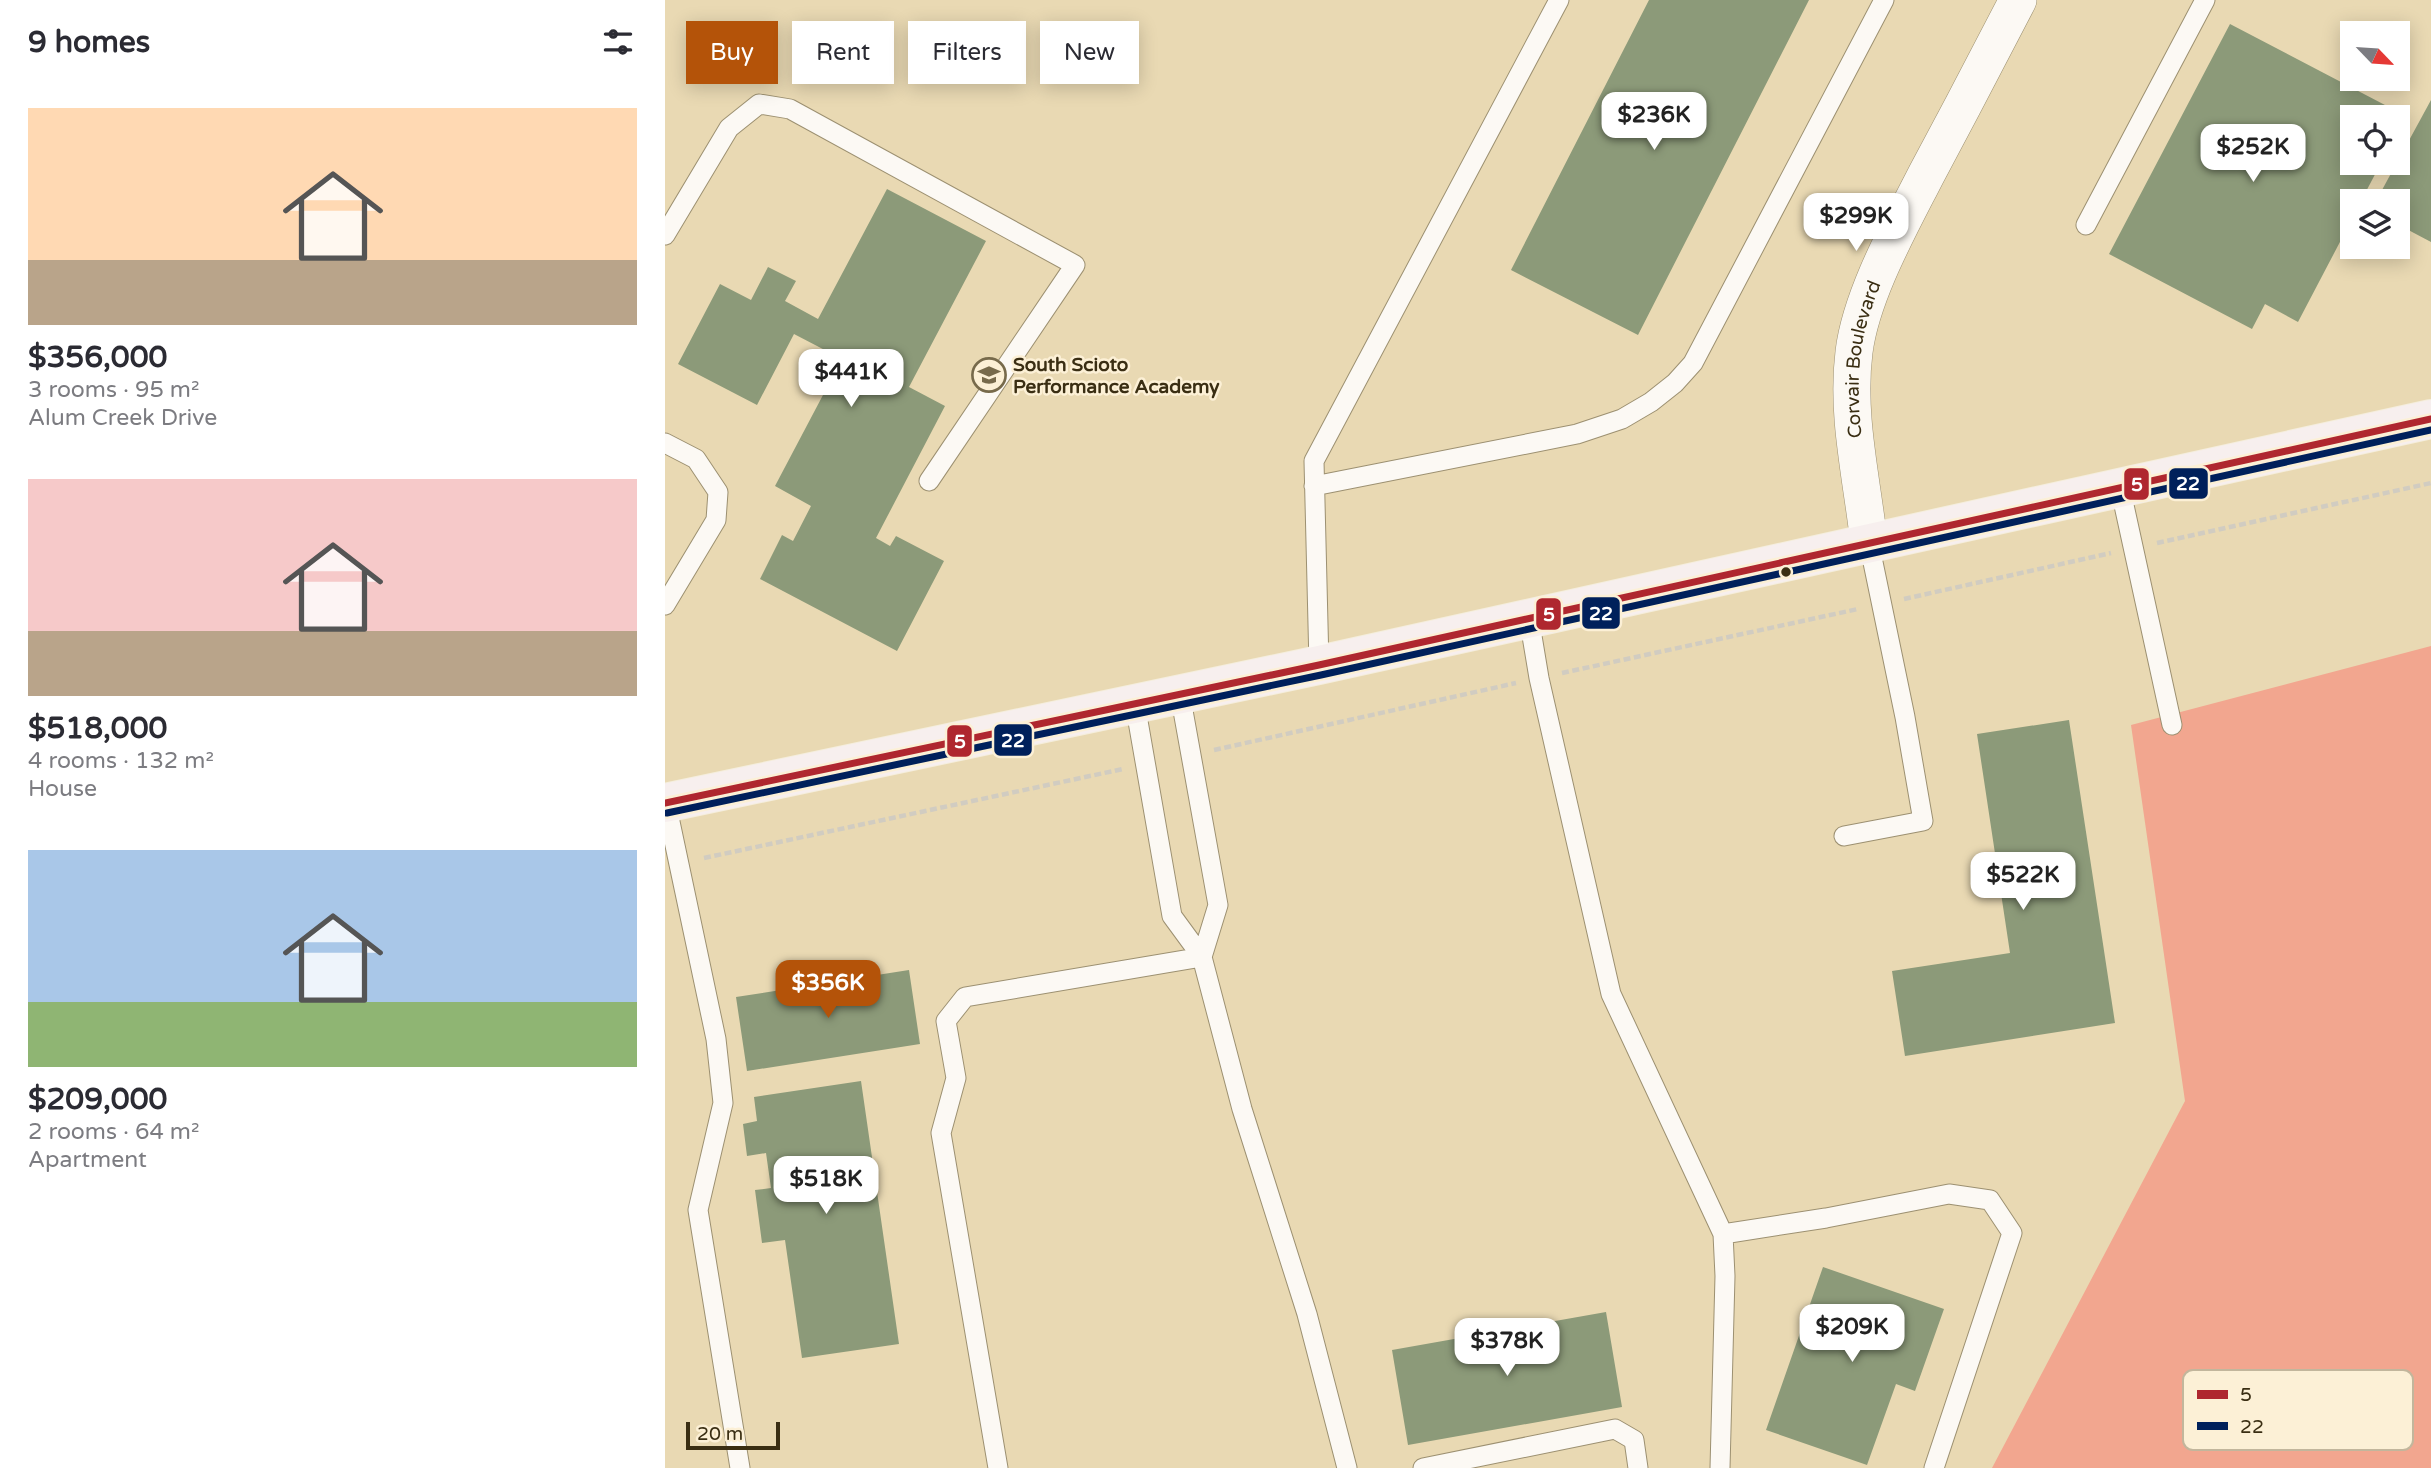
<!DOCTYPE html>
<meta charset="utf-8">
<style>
:root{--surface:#fff;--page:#f2f2f3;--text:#2b2b33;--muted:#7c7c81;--accent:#b45309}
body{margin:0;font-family:"Varela Round",sans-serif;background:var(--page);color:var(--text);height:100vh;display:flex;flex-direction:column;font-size:26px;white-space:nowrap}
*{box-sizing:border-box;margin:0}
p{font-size:23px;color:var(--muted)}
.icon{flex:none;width:38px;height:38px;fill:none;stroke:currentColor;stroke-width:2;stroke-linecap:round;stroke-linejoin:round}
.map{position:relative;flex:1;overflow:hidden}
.sheet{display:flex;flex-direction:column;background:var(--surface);width:665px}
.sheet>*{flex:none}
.banner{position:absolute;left:21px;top:21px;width:665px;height:63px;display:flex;gap:14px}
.needle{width:46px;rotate:115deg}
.tools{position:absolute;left:1675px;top:21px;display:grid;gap:14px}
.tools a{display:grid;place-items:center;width:70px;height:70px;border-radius:0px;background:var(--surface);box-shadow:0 4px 18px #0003;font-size:35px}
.scale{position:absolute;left:21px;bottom:18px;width:94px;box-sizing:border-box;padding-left:7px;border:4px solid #3a2e13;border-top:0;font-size:19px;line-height:24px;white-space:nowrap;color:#3a2e13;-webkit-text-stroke:5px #fcf0d6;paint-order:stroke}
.price{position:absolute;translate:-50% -60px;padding:0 16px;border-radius:14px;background:#fff;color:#222;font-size:23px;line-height:46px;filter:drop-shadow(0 2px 4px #0008)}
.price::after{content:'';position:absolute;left:50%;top:42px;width:21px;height:16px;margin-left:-10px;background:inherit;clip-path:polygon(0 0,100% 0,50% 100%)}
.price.active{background:var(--accent);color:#fff}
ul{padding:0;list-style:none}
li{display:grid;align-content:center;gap:14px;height:371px;padding:0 28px}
li span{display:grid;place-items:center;height:217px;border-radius:0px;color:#555}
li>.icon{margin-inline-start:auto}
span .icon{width:126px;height:126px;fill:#fffc;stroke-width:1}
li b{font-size:30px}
h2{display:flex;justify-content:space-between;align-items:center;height:84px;padding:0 28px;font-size:30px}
.tag{padding:0 24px;border-radius:0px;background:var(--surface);box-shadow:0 4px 18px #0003;font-size:24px;line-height:63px}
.tag.active{background:var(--accent);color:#fff}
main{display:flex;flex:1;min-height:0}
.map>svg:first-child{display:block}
.forest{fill:#f2a68f}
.building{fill:#8c9a79}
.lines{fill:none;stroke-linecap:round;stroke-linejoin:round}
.service-casing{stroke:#9c9071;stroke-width:21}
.minor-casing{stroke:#9c9071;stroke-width:38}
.primary-casing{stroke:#f5eedd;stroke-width:40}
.path{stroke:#d1ccc1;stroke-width:4.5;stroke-dasharray:7 3.5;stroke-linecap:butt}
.service{stroke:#fcf9f4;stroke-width:19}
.minor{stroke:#fcf9f4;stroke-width:37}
.primary{stroke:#f7efee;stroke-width:38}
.bus-1-casing{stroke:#fcf0d6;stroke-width:12}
.bus-2-casing{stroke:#fcf0d6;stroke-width:12}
.bus-1{stroke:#af272f;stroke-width:7}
.bus-2{stroke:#00205b;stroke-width:7}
.bus-dot{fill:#3a2e13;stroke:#fcf0d6;stroke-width:2.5}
.labels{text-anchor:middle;stroke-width:5;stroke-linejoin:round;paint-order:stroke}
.street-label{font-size:19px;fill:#3a2e13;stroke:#fcf0d6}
.poi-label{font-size:19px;font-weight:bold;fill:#3a2e13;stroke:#fcf0d6;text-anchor:start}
.key{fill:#fcf0d6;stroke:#c2b69c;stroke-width:2}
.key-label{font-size:19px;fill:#3a2e13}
.line-badge{stroke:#fcf0d6;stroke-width:2.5}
.badge-label{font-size:19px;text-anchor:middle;font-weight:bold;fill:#fff}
</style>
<main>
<section class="sheet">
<h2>9 homes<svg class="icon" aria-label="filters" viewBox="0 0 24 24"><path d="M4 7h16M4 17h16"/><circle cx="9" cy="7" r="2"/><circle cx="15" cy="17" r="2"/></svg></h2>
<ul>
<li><span style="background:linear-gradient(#ffd9b3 70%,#b9a48a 0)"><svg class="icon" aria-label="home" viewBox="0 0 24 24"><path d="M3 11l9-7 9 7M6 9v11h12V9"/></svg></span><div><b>$356,000</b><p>3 rooms · 95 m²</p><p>Alum Creek Drive</p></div></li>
<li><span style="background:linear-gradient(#f6c9c9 70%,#b9a48a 0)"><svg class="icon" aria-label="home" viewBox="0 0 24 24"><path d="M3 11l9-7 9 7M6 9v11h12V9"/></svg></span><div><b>$518,000</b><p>4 rooms · 132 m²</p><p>House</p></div></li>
<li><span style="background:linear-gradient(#a9c7e8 70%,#8fb573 0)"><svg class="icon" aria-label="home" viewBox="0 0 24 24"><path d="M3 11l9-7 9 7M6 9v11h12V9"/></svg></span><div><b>$209,000</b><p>2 rooms · 64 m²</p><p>Apartment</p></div></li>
</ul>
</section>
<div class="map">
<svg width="1766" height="1468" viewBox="0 0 1766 1468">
<rect width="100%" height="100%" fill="#e9d9b3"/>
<path class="forest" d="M1766,646V1468H1327L1520,1101L1466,725Z"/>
<path class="building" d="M984,0H1144L973,335L846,270Z
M1565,24L1741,116L1732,132V117H1687V163H1716L1696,201H1687V219L1633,322L1600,304L1587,329L1444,254Z
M1766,100V242L1732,224V201H1711Z
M222,189L321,241L244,387L280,406L211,538L225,546L231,536L279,561L232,651L95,579L117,535L128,541L146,506L110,486L177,359L129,334L92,405L13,364L55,284L86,300L103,267L131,281L120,301L153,319Z
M1404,720L1450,1023L1240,1056L1227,971L1345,953L1312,734Z
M244,970L255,1044L82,1071L71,997Z
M196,1081L234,1344L137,1358L120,1240L97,1243L90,1190L106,1188L101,1153L82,1156L78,1124L92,1121L89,1097Z
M1158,1267L1279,1309L1250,1391L1231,1384L1202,1465L1101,1430Z
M941,1312L957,1407L743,1445L727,1350Z"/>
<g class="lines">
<g class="service-casing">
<path id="service" d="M1421,225L1540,0
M0,235L64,128L94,104L125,109L410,265L264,481
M0,443L31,459L53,492L51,520L0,605
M649,486L912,434L957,419L986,402L1010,383L1028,363L1219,0
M1455,487L1507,725
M864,618L874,678L946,994L1058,1234L1060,1276L1055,1468
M654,665L649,461L894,0
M515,694L553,905L537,957
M470,704L507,916L537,957
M1,803L51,1039L58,1103L33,1210L75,1468
M1179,836L1258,821L1240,717L1204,543
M1058,1234L1161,1218L1284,1194L1325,1200L1347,1233L1269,1468
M333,1468L276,1133L291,1078L281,1021L300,997L537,957L577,1109L642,1314L682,1468
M758,1468L950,1429L969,1440L973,1468"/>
</g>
<g class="minor-casing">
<g id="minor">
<path id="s1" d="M1204,543C1197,479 1181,416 1189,352C1196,295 1235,226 1261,175C1292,117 1323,58 1353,0"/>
</g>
</g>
<g class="primary-casing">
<path id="primary" d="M0,803L654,665L1766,419"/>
</g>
<path class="path" d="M1492,543L1766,483
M1239,599L1446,553
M897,673L1193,609
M549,750L851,683
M39,858L458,769"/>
<use href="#service" class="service"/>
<use href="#minor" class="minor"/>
<use href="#primary" class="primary"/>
<g class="bus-1-casing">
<path id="bus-1" d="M0,803L654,665L1766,419"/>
</g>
<g class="bus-2-casing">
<path id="bus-2" d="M2,813L656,675L1766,430"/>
</g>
<use href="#bus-1" class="bus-1"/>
<use href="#bus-2" class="bus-2"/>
</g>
<defs>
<g id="school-ring" transform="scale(1.75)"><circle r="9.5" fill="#fcf0d6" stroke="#776a4b" stroke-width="1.5"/><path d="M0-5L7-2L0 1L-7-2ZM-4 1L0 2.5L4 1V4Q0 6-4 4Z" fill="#776a4b"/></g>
</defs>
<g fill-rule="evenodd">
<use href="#school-ring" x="324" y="375"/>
</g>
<circle class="bus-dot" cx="1121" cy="572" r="6"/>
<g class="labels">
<g class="street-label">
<text dy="7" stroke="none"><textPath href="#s1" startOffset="186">Corvair Boulevard</textPath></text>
</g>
<g class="poi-label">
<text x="348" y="371">South Scioto<tspan x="348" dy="22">Performance Academy</tspan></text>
</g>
</g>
<rect x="1518" y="1370" width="230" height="80" rx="10" class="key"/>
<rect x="1532" y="1390" width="31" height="9" fill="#af272f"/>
<rect x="1532" y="1422" width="31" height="8" fill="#00205b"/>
<g class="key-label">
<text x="1575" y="1401">5</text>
<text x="1575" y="1433">22</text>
</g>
<g class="line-badge">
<rect x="1503" y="467" width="41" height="33" rx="7" fill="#00205b"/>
<rect x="1458" y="467" width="27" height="34" rx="7" fill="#af272f"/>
<rect x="916" y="596" width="40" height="34" rx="7" fill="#00205b"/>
<rect x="870" y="597" width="27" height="34" rx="7" fill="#af272f"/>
<rect x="328" y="723" width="40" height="34" rx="7" fill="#00205b"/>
<rect x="281" y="724" width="27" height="34" rx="7" fill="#af272f"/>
</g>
<g class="badge-label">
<text x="1523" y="490">22</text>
<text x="1472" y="491">5</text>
<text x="936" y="620">22</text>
<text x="884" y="621">5</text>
<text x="348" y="747">22</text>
<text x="295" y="748">5</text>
</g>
</svg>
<div class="tools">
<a><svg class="needle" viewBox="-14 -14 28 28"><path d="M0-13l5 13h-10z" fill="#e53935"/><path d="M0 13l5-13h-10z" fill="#7c7c81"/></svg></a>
<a><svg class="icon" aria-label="locate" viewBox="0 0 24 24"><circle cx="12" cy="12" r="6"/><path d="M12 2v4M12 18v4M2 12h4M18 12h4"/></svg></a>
<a><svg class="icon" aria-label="layers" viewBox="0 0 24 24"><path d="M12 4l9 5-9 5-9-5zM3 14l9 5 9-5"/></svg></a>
</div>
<div class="scale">20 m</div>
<b class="price" style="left:989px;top:152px">$236K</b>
<b class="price" style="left:1588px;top:184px">$252K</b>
<b class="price" style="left:1191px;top:253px">$299K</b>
<b class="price" style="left:186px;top:409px">$441K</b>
<b class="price" style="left:1358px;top:912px">$522K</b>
<b class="price active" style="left:163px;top:1020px">$356K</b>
<b class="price" style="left:161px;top:1216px">$518K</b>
<b class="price" style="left:1187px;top:1364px">$209K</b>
<b class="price" style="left:842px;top:1378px">$378K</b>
<div class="banner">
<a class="tag active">Buy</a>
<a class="tag">Rent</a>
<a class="tag">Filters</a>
<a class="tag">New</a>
</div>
</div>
</main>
